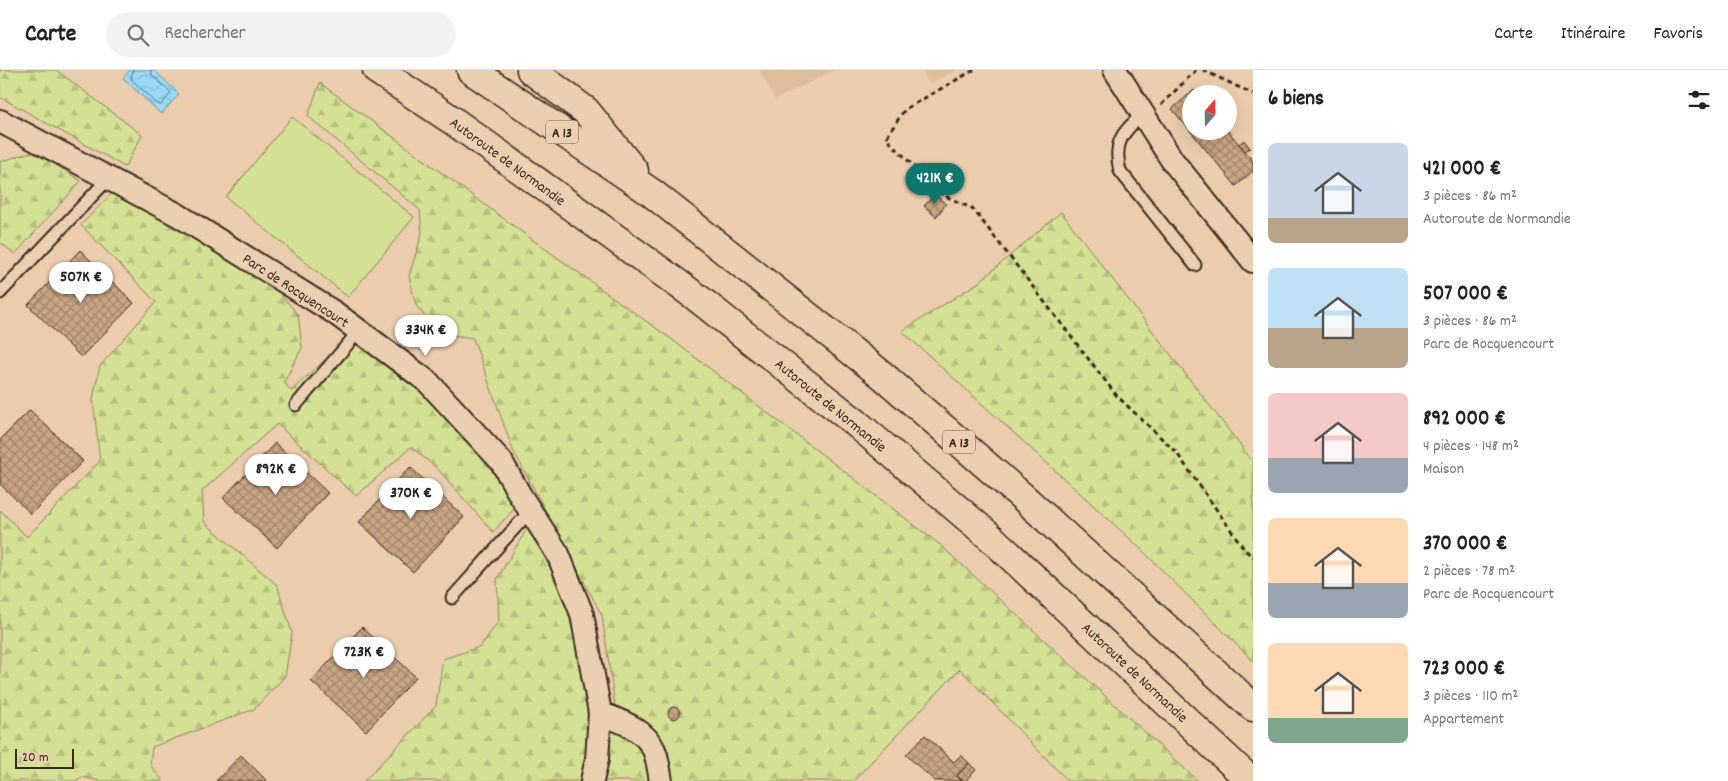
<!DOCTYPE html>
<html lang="fr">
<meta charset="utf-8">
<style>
:root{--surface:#fff;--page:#f2f2f2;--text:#202124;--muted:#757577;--line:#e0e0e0;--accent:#0f766e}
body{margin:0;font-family:Dekko,sans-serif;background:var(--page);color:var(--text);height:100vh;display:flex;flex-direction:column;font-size:19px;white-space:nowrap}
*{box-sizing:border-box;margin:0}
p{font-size:16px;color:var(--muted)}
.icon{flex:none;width:28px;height:28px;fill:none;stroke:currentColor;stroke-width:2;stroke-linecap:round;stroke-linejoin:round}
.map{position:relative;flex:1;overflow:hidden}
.side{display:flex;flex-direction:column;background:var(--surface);width:475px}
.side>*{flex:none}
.needle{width:32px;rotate:20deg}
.tools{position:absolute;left:1182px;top:15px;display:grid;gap:10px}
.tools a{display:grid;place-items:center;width:55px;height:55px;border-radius:50%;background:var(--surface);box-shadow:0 5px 20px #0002;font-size:25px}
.scale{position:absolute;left:15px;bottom:12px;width:59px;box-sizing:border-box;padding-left:5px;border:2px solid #3b2a1e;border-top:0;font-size:14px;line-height:18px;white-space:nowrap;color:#3b2a1e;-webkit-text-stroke:4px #eacfb1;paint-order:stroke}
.price{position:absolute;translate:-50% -42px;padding:0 11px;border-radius:18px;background:#fff;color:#222;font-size:16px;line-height:32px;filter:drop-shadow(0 1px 2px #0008)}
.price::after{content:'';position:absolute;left:50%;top:30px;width:15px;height:11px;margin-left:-8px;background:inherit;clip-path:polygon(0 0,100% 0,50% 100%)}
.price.selected{background:var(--accent);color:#fff}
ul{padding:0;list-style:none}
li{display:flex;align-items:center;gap:15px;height:125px;padding:0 15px}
li span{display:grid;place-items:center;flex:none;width:140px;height:100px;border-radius:8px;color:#555}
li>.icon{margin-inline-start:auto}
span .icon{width:60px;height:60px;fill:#fffc;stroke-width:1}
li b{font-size:21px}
h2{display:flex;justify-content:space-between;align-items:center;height:60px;padding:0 15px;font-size:21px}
header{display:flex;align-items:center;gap:30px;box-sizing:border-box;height:70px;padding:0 25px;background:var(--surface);border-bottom:1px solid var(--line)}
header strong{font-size:24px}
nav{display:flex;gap:28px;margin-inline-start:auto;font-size:18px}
.search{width:350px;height:45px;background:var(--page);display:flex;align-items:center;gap:12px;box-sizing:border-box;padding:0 18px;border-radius:28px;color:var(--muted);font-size:19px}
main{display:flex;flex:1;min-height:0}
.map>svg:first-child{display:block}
.built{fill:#debd9d}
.forest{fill:url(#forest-firs);stroke:#888659}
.pitch{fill:#d4e194;stroke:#888659}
.water{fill:url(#water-waves);stroke:#7294a1}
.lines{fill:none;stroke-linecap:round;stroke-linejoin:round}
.shore{stroke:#607176;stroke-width:1}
.building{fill:url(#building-cross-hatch);stroke:#3b2a1e}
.service-casing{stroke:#3b2a1e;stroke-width:15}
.minor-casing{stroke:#3b2a1e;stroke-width:26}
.motorway-casing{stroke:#3b2a1e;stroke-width:31}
.path{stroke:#3b2a1e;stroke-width:3;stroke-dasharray:5 4;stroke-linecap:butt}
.service{stroke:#eacfb1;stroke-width:11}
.minor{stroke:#eacfb1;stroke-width:22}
.motorway{stroke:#eacfb1;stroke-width:28}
.labels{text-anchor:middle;stroke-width:4;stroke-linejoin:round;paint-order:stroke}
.shield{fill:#eacfb1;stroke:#705c4a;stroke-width:1}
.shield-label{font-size:14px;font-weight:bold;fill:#3b2a1e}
.street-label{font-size:15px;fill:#3b2a1e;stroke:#eacfb1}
</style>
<header>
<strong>Carte</strong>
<div class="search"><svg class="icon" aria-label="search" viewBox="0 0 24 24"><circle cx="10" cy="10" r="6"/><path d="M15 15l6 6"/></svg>Rechercher</div>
<nav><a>Carte</a><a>Itinéraire</a><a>Favoris</a></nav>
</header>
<main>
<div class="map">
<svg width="1253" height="711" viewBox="0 0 1253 711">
<defs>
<pattern id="forest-firs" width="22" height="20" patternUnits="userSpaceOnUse" patternTransform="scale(1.25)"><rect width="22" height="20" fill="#d4e194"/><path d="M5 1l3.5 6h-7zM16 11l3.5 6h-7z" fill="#b7c17f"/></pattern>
<pattern id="water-waves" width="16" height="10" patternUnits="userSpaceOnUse" patternTransform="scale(1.25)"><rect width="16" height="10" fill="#97dbf9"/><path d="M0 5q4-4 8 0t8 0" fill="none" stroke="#83bcd5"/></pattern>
<pattern id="building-cross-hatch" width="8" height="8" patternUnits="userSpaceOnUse" patternTransform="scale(1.25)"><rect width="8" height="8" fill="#c9a483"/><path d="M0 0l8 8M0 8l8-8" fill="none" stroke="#a4866b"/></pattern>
</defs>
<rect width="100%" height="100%" fill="#ebccad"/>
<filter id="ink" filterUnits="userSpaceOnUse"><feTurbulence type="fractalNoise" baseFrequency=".02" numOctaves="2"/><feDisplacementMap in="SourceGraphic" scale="10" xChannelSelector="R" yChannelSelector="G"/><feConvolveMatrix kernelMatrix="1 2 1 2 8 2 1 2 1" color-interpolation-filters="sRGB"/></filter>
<g filter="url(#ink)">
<path class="built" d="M760,0H834L775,30Z
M922,0H957L929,14Z"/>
<path class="forest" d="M0,0H56L142,65L125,97L0,27Z
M320,13L523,163L671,269L939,474L1198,711H1068L960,599L853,711H599L615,637L602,545L513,380L473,268L438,263L416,235L409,206L422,164L420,140L308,46Z
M34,81L81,111L15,184L0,172V92Z
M115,120L277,220L298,245L302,278L284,312L291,321L352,265L429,322L495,396L515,438L493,462L437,398L411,377L356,426L277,354L202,421L204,452L277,515L292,563L285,606L254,639L152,677L150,695L163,711H100L82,707L75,711H0V440L27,467L100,391L93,329L100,296L156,232L81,155Z
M1061,142L1253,392V591L1139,477L902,261L978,213Z
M528,457L565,526L584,614L591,677L583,711H364L436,636L443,589L480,577L499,551L497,509Z"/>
<path class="pitch" d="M292,47L414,147L348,227L226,127Z"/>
<path class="water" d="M130,0H154L179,24L161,44L123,8Z"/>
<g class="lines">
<path class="shore" d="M133,0L131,9L159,35H161L171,23L152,5L151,0"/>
</g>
<path class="building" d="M1194,20L1196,24H1191V61H1228L1253,91V101L1236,116L1172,39Z
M1244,70L1250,78L1245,81L1239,74Z
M935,124L946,134L936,147L924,136Z
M80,180L134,233L81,287L28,235Z
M30,340L83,391L31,444L0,414V370Z
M275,373L328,423L277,478L223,428Z
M410,397L464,447L413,502L359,452Z
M362,557L416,607L366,661L311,611Z
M668 643a6 6 0 1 1 12 0a6 6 0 1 1-12 0Z
M925,665L954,692L961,685L969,693L957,706L963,711H935L906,685Z
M241,685L267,711H216Z
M969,693L976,700L965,711H963L957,706Z"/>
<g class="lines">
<g class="service-casing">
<path id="service" d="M1143,44C1122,62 1113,73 1120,101L1195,195
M0,223L109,108
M296,335L359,261
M452,528L530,441"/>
</g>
<g class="minor-casing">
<path id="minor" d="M1115,0L1172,90L1253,191
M0,51L178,145L335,243L428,312L501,391L520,425L558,484L582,544L600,643L597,689L592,711
M600,643C620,651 644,658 654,680C658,689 659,701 661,711"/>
</g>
<g class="motorway-casing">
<path id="motorway" d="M377,0L452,50L695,226L856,353L988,465L1251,711
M471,0L652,123L882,305L1025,429L1253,637
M531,0L586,41L634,101"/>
</g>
<path class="path" d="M974,0L905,39L886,68L941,124L973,139L1117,326L1176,382L1245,480L1253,487
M1203,0L1253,24
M1161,35L1196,0"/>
<use href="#service" class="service"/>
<use href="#minor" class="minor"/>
<use href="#motorway" class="motorway"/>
</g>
</g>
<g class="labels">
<g class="shield">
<rect x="546" y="50.5" width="32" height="23" rx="4"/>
<rect x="943" y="360.5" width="32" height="23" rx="4"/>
</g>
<g class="shield-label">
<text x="562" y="67">A 13</text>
<text x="959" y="377">A 13</text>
</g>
<g class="street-label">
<text transform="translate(508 91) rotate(36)" y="5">Autoroute de Normandie</text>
<text transform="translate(296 220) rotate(33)" y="5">Parc de Rocquencourt</text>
<text transform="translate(831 335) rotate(39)" y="5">Autoroute de Normandie</text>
<text transform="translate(1135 602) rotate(43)" y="5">Autoroute de Normandie</text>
</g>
</g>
</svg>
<div class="tools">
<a><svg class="needle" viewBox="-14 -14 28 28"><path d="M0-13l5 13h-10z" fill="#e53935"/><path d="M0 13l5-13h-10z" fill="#757577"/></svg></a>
</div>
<div class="scale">20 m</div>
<b class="price selected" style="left:935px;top:135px">421K €</b>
<b class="price" style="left:81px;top:234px">507K €</b>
<b class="price" style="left:426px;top:287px">334K €</b>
<b class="price" style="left:276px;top:426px">892K €</b>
<b class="price" style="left:411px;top:450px">370K €</b>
<b class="price" style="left:364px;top:609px">723K €</b>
</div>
<section class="side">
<h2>6 biens<svg class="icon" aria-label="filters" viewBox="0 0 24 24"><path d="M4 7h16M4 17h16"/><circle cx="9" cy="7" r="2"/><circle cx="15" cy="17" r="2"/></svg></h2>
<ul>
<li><span style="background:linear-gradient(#c9d6e8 75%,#b9a48a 0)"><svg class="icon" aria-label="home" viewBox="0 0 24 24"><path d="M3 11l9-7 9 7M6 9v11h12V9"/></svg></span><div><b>421 000 €</b><p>3 pièces · 86 m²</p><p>Autoroute de Normandie</p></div></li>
<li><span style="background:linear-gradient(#bfe0f5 60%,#b9a48a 0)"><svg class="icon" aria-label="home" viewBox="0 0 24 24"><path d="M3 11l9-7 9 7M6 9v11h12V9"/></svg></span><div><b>507 000 €</b><p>3 pièces · 86 m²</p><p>Parc de Rocquencourt</p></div></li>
<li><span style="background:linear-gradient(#f6c9c9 65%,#9aa5b1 0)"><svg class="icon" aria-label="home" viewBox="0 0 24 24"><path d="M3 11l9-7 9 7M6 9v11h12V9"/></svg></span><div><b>892 000 €</b><p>4 pièces · 148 m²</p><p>Maison</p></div></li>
<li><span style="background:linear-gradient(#ffd9b3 65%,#9aa5b1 0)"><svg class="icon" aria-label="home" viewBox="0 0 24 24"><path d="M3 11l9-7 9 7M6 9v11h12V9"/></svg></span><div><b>370 000 €</b><p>2 pièces · 78 m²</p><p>Parc de Rocquencourt</p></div></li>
<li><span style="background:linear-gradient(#ffd9b3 75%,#7fa58c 0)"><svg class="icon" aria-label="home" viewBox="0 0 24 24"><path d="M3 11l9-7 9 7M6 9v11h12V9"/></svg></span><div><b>723 000 €</b><p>3 pièces · 110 m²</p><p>Appartement</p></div></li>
</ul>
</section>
</main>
